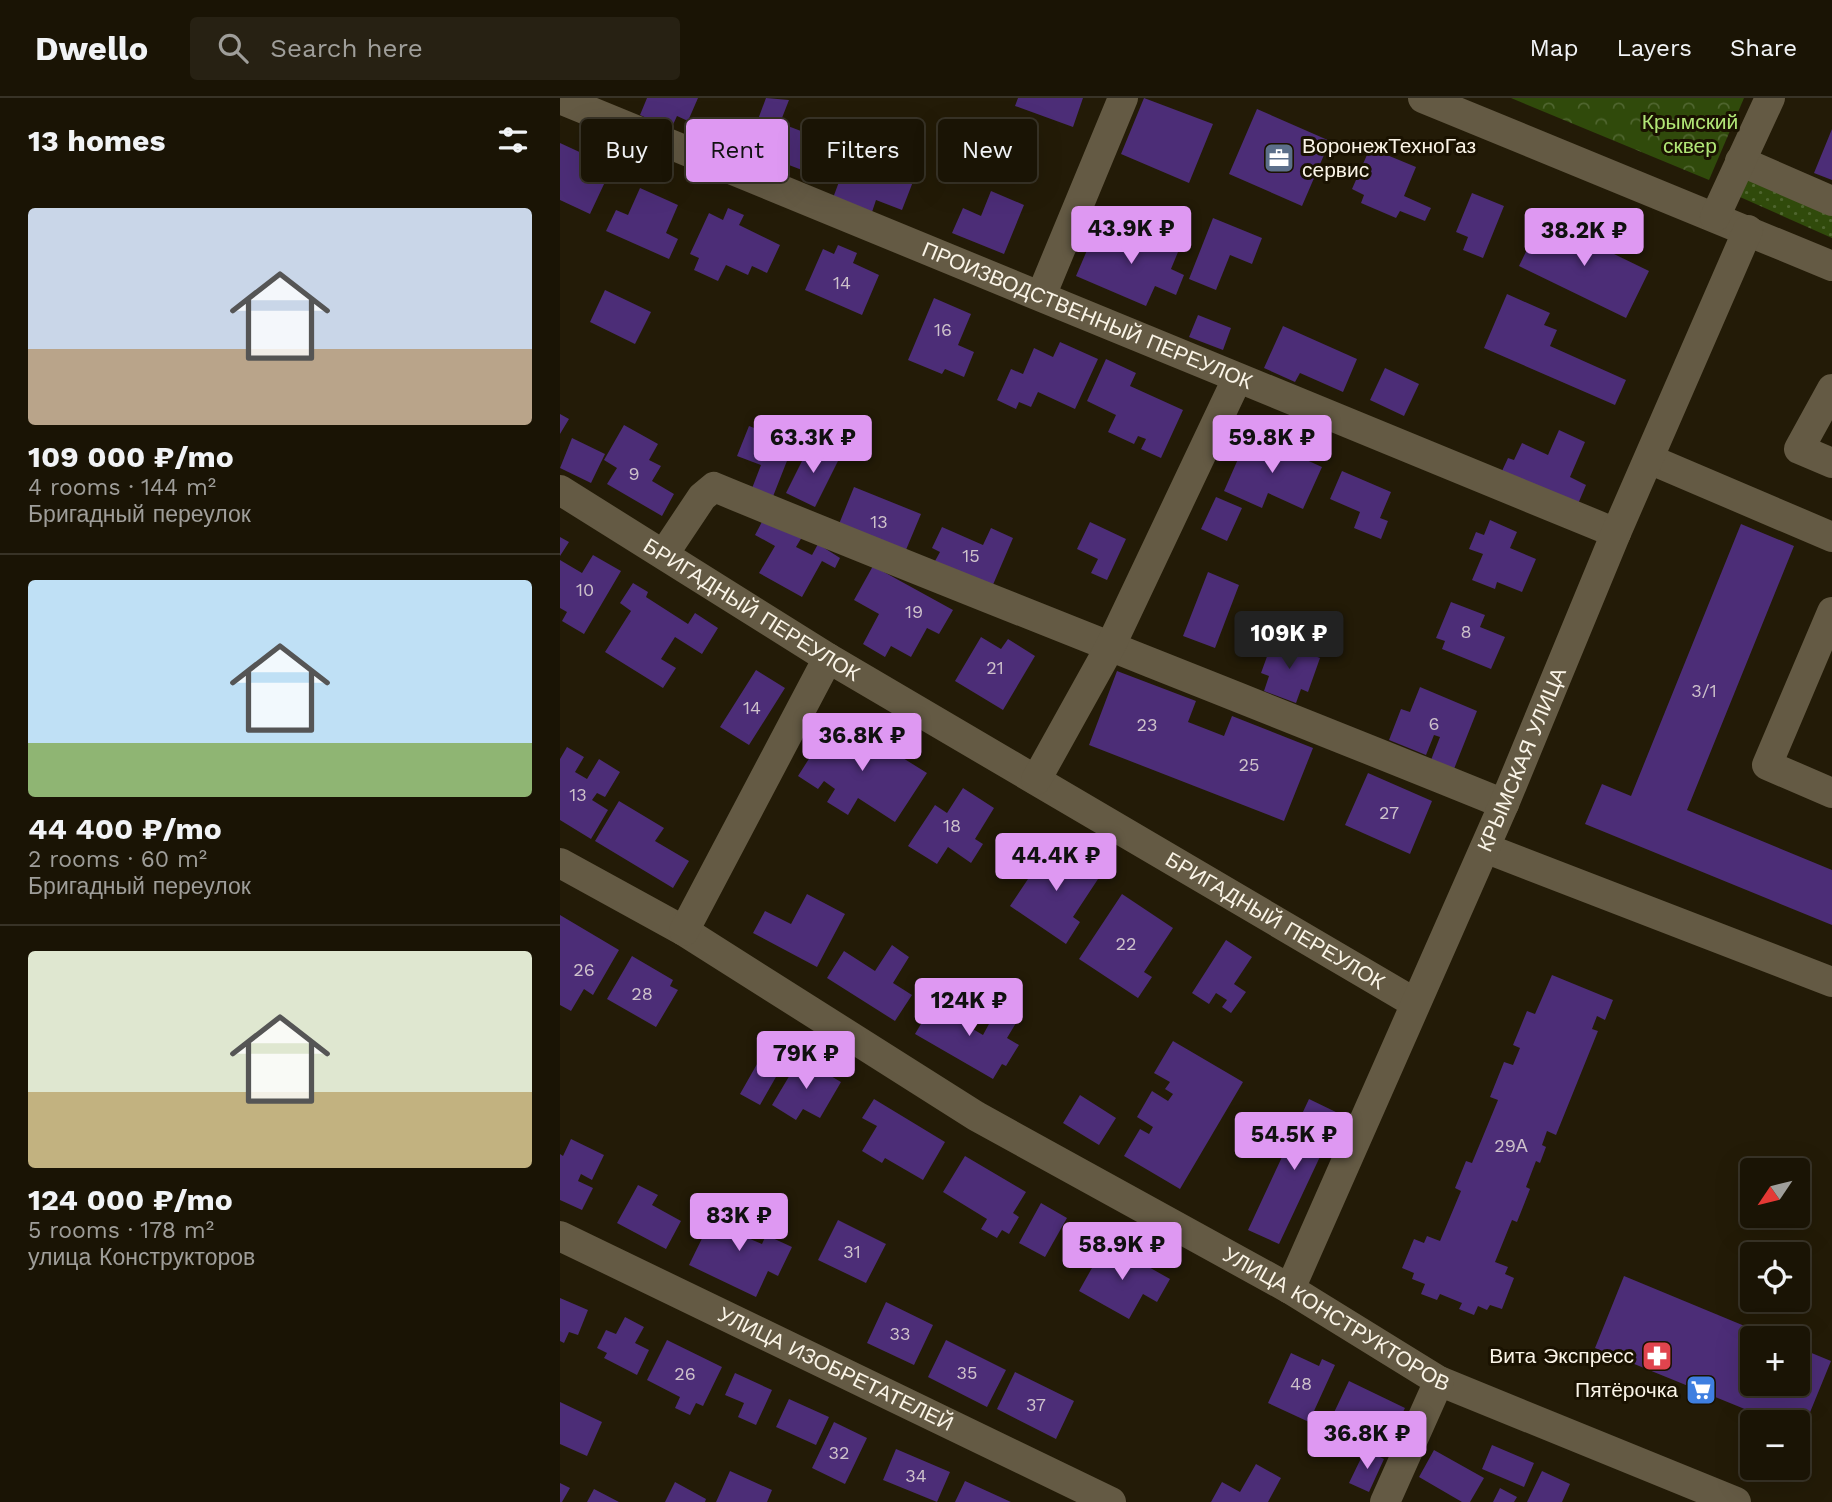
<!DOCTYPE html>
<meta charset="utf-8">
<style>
:root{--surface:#1a1405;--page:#272113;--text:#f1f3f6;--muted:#9f9e9a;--line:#383327;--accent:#de98f2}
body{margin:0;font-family:"Work Sans",sans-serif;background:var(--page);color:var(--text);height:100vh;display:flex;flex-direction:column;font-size:26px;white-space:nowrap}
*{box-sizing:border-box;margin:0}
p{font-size:23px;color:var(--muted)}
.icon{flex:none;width:38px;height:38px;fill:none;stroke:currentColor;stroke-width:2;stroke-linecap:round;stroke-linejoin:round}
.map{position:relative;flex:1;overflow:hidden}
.sheet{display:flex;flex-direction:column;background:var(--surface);width:560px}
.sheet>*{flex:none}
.banner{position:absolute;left:21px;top:21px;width:665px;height:63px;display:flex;gap:14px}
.needle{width:46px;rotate:235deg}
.fabs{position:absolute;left:1180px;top:1060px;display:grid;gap:14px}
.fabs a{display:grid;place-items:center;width:70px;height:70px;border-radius:7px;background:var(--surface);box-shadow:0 7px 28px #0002,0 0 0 2px var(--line);font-size:35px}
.price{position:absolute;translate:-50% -60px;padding:0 16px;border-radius:7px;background:var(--accent);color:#111;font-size:23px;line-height:46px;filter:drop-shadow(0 2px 4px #0008)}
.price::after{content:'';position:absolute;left:50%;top:42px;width:21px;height:16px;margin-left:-10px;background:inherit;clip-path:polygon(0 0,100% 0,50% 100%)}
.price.current{background:#222;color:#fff}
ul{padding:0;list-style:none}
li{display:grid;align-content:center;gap:14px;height:371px;padding:0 28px}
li+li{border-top:2px solid var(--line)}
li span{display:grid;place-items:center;height:217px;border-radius:7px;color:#555}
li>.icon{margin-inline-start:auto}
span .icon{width:126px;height:126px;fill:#fffc;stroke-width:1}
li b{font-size:30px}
h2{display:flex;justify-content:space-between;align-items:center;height:84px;padding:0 28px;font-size:30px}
.pill{padding:0 24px;border-radius:7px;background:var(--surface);box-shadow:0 7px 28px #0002,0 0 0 2px var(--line);font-size:24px;line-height:63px}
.pill.current{background:var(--accent);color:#111}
header{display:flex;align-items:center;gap:42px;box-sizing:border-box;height:98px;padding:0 35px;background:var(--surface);border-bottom:2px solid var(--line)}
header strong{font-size:33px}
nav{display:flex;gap:38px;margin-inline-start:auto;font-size:24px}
.search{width:490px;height:63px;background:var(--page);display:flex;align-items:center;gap:18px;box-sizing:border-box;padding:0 24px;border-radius:7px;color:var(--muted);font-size:26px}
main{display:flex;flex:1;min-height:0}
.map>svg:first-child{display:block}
.grass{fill:url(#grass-dots)}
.park{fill:url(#park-crowns)}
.building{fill:#4c2d77}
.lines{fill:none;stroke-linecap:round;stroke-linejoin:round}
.minor{stroke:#645a44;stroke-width:30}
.labels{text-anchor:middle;stroke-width:6;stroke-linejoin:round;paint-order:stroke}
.number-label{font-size:18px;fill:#cec2cb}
.park-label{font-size:21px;fill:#b1e676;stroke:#1a1201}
.poi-label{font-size:21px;fill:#faf4e7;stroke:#1a1201;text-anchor:end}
.street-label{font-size:21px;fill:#faf4e7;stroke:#1a1201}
</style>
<header>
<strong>Dwello</strong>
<div class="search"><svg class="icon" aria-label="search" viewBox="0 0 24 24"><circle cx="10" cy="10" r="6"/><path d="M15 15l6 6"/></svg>Search here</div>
<nav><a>Map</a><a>Layers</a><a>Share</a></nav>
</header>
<main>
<section class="sheet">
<h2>13 homes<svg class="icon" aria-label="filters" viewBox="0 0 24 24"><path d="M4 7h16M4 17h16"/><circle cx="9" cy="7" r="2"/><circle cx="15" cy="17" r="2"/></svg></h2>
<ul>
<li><span style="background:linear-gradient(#c9d6e8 65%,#b9a48a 0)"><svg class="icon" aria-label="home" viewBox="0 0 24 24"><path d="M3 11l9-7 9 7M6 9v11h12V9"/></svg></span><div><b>109 000 ₽/mo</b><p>4 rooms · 144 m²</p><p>Бригадный переулок</p></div></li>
<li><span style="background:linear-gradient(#bfe0f5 75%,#8fb573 0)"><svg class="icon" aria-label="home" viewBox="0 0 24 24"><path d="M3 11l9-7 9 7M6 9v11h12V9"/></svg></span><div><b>44 400 ₽/mo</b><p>2 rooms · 60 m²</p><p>Бригадный переулок</p></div></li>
<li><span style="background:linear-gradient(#dfe7d0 65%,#c2b280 0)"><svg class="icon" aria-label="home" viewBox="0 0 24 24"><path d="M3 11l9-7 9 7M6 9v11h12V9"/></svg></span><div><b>124 000 ₽/mo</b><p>5 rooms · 178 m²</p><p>улица Конструкторов</p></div></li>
</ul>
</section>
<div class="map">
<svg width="1272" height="1404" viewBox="0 0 1272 1404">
<defs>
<pattern id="grass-dots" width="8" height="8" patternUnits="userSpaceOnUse" patternTransform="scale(1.75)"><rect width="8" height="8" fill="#304a0b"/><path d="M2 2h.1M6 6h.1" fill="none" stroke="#4f652f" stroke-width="1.8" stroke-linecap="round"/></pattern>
<pattern id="park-crowns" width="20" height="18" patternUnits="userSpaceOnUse" patternTransform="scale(1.75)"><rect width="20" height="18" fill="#304a0b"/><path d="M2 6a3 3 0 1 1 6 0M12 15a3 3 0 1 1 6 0" fill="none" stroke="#4f652f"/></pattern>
</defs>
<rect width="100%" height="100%" fill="#231b07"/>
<path class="grass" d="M1190,77L1272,113V140L1180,99Z"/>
<path class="park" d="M951,0H1184L1149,82Z"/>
<path class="building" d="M87,0H138L128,23L117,18L111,31L80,17Z
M206,0L229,2L220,25L275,46L263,80L187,51Z
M458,0H523L513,29L455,8Z
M584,0L653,26L629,85L561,56Z
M697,11L770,43L742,108L669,76Z
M1272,31V82L1254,75Z
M311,38L363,58L342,112L316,102L312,114L273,100L283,73L296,78Z
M0,45L52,69L30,116L0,102Z
M810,50L856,69L844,98L871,110L865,123L840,113L836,120L801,105L804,97L792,91Z
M80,90L118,107L106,135L118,141L109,161L46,133L56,112L68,117Z
M431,93L464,107L444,156L392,135L403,110L421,118Z
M912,95L944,108L923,160L903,152L908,139L896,134Z
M168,110L184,117L179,127L220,147L207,175L192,168L188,177L166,167L158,183L134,172L139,160L130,156L149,115L163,122Z
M653,120L702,140L692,166L670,157L656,192L629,181Z
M982,121L1089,173L1066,220L959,168Z
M555,127L618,154L611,171L624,177L616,197L595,188L586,208L516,178L531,143L545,149Z
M278,147L297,155L293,165L319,177L302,217L245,192L263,151L274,156Z
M45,192L91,214L75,246L30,224Z
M947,196L990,215L984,227L997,232L990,248L1066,282L1055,307L924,250Z
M374,200L411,216L398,247L414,254L404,279L385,271L382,276L348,262Z
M638,217L671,230L663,252L629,239Z
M723,228L797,261L783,294L740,275L735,284L704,270Z
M500,244L538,261L515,311L478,294L471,309L459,304L456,311L437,302L451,271L463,276L474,250L493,259Z
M546,261L576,275L570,288L623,312L601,360L581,351L586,341L578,338L574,346L548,334L556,317L527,303Z
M825,270L859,286L844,318L810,302Z
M0,316L9,321L0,336Z
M64,327L98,346L89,362L101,368L92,383L114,396L102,418L47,386L57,370L44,362Z
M189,328L234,345L212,401L191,393L201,367L177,358Z
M999,332L1025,344L1010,379L1026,387L1018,406L942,373L948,360L954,362L962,345L988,357Z
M689,336L762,369L743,411L708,395L702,410L664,393Z
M12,340L45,356L31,385L0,370Z
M251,345L280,359L255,409L226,395Z
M782,373L831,394L820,420L828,423L821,441L794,430L800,414L770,401Z
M294,389L361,416L343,459L277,431Z
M656,399L682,410L667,443L641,431Z
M205,418L242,439L236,449L252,457L258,446L280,460L275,470L262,463L242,499L199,475L215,448L195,437Z
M930,422L957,434L950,450L976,461L962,494L937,484L935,491L912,482L923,456L909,451L916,434L924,437Z
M530,424L566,441L547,482L531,475L538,461L517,451Z
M1181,426L1234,448L1127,712L1272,772V827L1025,726L1042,686L1071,698Z
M382,429L423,447L431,430L453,440L432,489L375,463L380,454L372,450Z
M0,439L9,444L0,458Z
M33,457L61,473L24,536L2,523L7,514L0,510V462L22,475Z
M313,468L393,512L379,536L367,530L351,559L331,548L325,559L303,546L319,516L294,502Z
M648,474L679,487L655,550L623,538Z
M73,485L88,494L86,499L128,526L135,515L158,530L142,556L115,539L101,561L116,570L103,590L45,554L71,513L60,505Z
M891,504L925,517L920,529L945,539L931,571L882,551L885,543L876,540Z
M421,539L441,551L448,541L475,558L443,612L395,583Z
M713,542L760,560L748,594L741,591L736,605L704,593L709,578L701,575Z
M196,572L225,590L189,647L160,629Z
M557,573L636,603L628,624L664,638L672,618L753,650L724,723L529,647Z
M860,589L917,613L894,671L871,662L880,639L874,637L866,657L829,642L841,611L850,614Z
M273,623L319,652L322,647L367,675L335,724L298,700L288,717L267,704L275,691L264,683L258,691L238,678Z
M7,649L24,659L15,674L27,681L39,661L60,674L45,699L37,695L32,702L48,712L31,741L0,722V661Z
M808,675L872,703L850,756L785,727Z
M403,690L434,710L415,741L423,746L411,765L388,749L377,766L348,748L375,707L387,715Z
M59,703L104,730L95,743L129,763L113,790L35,743Z
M492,745L540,778L513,819L520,824L506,846L450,808Z
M247,796L285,816L257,869L193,835L205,813L231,826Z
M562,796L613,830L584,874L592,879L578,900L519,861Z
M0,817L59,852L33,897L24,891L11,913L0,907Z
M666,842L692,859L674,886L686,894L671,915L662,909L667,902L656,895L649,906L632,895Z
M332,847L349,859L333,885L352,897L335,923L267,880L284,853L315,873Z
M72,858L113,882L110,888L118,892L96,929L47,901Z
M992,877L1053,902L1045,922L1037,918L1032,931L1038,933L996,1037L987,1033L982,1047L986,1049L980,1065L976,1063L966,1089L970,1091L957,1124L952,1122L935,1164L948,1169L945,1176L954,1180L942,1211L930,1207L927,1212L918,1208L914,1217L899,1211L902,1205L880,1196L877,1202L861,1196L865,1186L852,1181L854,1175L842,1170L854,1141L864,1145L867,1138L880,1143L901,1093L895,1090L906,1063L912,1065L938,1002L930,999L944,964L953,967L960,950L953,947L967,913L975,916Z
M380,894L397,903L389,917L423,937L436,913L456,925L447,940L459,947L446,968L442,966L433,981L355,936Z
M613,943L683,984L620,1091L564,1058L580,1031L589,1036L593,1029L577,1019L592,993L608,1003L613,996L605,991L610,984L594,975Z
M209,945L229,956L200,1007L180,996Z
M240,960L281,984L260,1020L243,1011L236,1022L212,1007Z
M520,997L556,1020L539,1047L503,1025Z
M314,1001L385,1044L363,1082L325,1060L322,1065L302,1053L317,1028L302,1020Z
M749,1001L780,1016L719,1146L688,1132Z
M11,1041L44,1057L32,1082L21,1076L18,1083L33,1090L22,1112L0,1102V1056L3,1058Z
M405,1058L466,1094L453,1115L459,1119L449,1136L442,1132L437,1140L421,1131L427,1121L383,1094Z
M78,1087L98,1097L92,1107L121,1123L106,1151L57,1125Z
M180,1104L196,1112L183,1138L202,1146L206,1137L232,1149L218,1178L208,1173L196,1199L129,1167L153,1118L170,1126Z
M481,1105L507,1120L485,1159L459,1145Z
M278,1122L326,1146L306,1185L258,1162Z
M546,1145L610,1181L597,1204L583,1196L569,1221L519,1193Z
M1064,1178L1216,1241H1192V1286H1237V1249L1271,1263L1242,1334L1237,1332V1325H1219L1035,1250Z
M0,1200L28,1212L18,1237L9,1234L4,1245L0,1243Z
M326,1204L373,1227L354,1267L307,1245Z
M65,1219L84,1229L75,1245L89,1252L77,1277L44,1260L47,1255L37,1250L46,1232L56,1236Z
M107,1242L162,1269L143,1308L136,1305L130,1317L115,1310L120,1299L87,1282Z
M386,1242L446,1272L427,1309L368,1279Z
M731,1255L759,1268L762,1261L775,1267L749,1324L708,1305Z
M455,1274L514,1303L496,1341L437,1311Z
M175,1275L212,1292L196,1327L178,1319L184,1305L165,1297Z
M789,1283L845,1310L824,1352L792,1336L782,1357L759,1346Z
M229,1301L269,1319L256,1347L216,1329Z
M0,1304L42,1324L27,1358L0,1346Z
M274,1324L307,1340L285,1386L252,1370Z
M932,1347L974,1365L964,1389L922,1371Z
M336,1351L390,1374L377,1404L323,1382Z
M805,1352L824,1361L809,1394L789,1385Z
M874,1352L924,1380L910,1404H902L859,1379Z
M696,1366L721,1380L708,1404H651L662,1384L680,1394Z
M170,1373L212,1392L207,1404H156Z
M982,1373L1010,1386L1002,1404H967Z
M405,1383L451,1404H395Z
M115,1384L146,1401L145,1404H105Z
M0,1385L10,1390L2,1404H0Z
M940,1390L957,1399L954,1404H933Z
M34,1391L59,1404H27Z"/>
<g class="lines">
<g class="minor">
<path d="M863,0L1272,168"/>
<path id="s1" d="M0,1L1056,435"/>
<path d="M1180,63L1272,103"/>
<path d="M1155,119L1210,0"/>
<path d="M481,198L563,0"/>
<path d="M1272,291L1239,351L1272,365"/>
<path d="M1089,361L1272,439"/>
<path id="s2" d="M0,392L268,560L855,905"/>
<path d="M104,456L142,399L154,389C416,497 681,599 944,706"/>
<path d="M1272,514L1207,667L1272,695"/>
<path d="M476,682L551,547L677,281"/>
<path d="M925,750L1272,884"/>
<path id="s3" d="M0,765L124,833L416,1018L730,1191L879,1283L1176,1404"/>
<path d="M124,833L268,560"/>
<path id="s4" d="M0,1138L551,1404"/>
<path id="s5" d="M730,1191L944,706L1056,435L1188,132"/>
<path d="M825,1404L879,1283"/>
</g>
</g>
<defs>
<g id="office-square" transform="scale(1.575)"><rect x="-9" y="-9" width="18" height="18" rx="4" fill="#5c6f8a" stroke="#1a1201"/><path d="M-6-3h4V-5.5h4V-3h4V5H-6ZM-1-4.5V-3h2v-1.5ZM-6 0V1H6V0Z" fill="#fff"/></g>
<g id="pharmacy-square" transform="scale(1.575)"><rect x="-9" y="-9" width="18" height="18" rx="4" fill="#e0444e" stroke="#1a1201"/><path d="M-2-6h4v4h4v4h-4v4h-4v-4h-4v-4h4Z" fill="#fff"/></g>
<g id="supermarket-square" transform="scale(1.575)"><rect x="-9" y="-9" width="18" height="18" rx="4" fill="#3f7fe0" stroke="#1a1201"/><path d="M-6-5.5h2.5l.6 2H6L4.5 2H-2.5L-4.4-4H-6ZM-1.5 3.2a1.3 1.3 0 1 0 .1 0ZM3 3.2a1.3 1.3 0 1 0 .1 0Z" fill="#fff"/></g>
</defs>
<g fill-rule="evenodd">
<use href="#office-square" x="719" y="60"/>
<use href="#pharmacy-square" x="1097" y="1258"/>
<use href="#supermarket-square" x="1141" y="1292"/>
</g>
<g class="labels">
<g class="number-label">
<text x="282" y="191">14</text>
<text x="383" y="238">16</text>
<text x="74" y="382">9</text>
<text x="319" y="430">13</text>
<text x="411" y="464">15</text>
<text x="25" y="498">10</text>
<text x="354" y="520">19</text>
<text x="906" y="540">8</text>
<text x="435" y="576">21</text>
<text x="1144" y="599">3/1</text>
<text x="192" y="616">14</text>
<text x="874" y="632">6</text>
<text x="587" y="633">23</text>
<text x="689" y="673">25</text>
<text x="18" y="703">13</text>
<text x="829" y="721">27</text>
<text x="392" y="734">18</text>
<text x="566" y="852">22</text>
<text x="24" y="878">26</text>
<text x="82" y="902">28</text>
<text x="951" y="1054">29А</text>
<text x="292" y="1160">31</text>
<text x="340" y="1242">33</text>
<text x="407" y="1281">35</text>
<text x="125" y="1282">26</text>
<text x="741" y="1292">48</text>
<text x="476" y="1313">37</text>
<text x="279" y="1361">32</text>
<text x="356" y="1384">34</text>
</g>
<g class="park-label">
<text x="1130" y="31">Крымский<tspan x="1130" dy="24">сквер</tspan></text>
</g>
<g class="poi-label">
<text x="742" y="55" text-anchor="start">ВоронежТехноГаз<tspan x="742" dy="24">сервис</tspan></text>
<text x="1074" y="1265">Вита Экспресс</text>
<text x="1118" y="1299">Пятёрочка</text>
</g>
<g class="street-label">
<text dy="7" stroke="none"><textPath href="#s1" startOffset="570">ПРОИЗВОДСТВЕННЫЙ ПЕРЕУЛОК</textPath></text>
<text dy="7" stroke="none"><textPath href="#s2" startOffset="226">БРИГАДНЫЙ ПЕРЕУЛОК</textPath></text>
<text dy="7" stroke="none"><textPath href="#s5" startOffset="578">КРЫМСКАЯ УЛИЦА</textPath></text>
<text dy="7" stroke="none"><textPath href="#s2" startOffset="835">БРИГАДНЫЙ ПЕРЕУЛОК</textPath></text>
<text dy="7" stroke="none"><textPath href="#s3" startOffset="901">УЛИЦА КОНСТРУКТОРОВ</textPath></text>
<text dy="7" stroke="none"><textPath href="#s4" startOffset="306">УЛИЦА ИЗОБРЕТАТЕЛЕЙ</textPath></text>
</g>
</g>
</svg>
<div class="fabs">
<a><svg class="needle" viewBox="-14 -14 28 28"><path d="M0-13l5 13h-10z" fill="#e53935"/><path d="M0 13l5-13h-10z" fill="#9f9e9a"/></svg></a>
<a><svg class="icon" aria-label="locate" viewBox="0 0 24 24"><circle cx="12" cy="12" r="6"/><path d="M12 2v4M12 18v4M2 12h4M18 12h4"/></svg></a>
<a>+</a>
<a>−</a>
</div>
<b class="price" style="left:571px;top:168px">43.9K ₽</b>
<b class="price" style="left:1024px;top:170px">38.2K ₽</b>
<b class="price" style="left:253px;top:377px">63.3K ₽</b>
<b class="price" style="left:712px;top:377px">59.8K ₽</b>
<b class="price current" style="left:729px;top:573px">109K ₽</b>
<b class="price" style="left:302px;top:675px">36.8K ₽</b>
<b class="price" style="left:496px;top:795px">44.4K ₽</b>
<b class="price" style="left:409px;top:940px">124K ₽</b>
<b class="price" style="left:246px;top:993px">79K ₽</b>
<b class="price" style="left:734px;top:1074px">54.5K ₽</b>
<b class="price" style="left:179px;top:1155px">83K ₽</b>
<b class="price" style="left:562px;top:1184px">58.9K ₽</b>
<b class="price" style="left:807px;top:1373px">36.8K ₽</b>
<div class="banner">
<a class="pill">Buy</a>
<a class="pill current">Rent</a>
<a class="pill">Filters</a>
<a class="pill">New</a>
</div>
</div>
</main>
